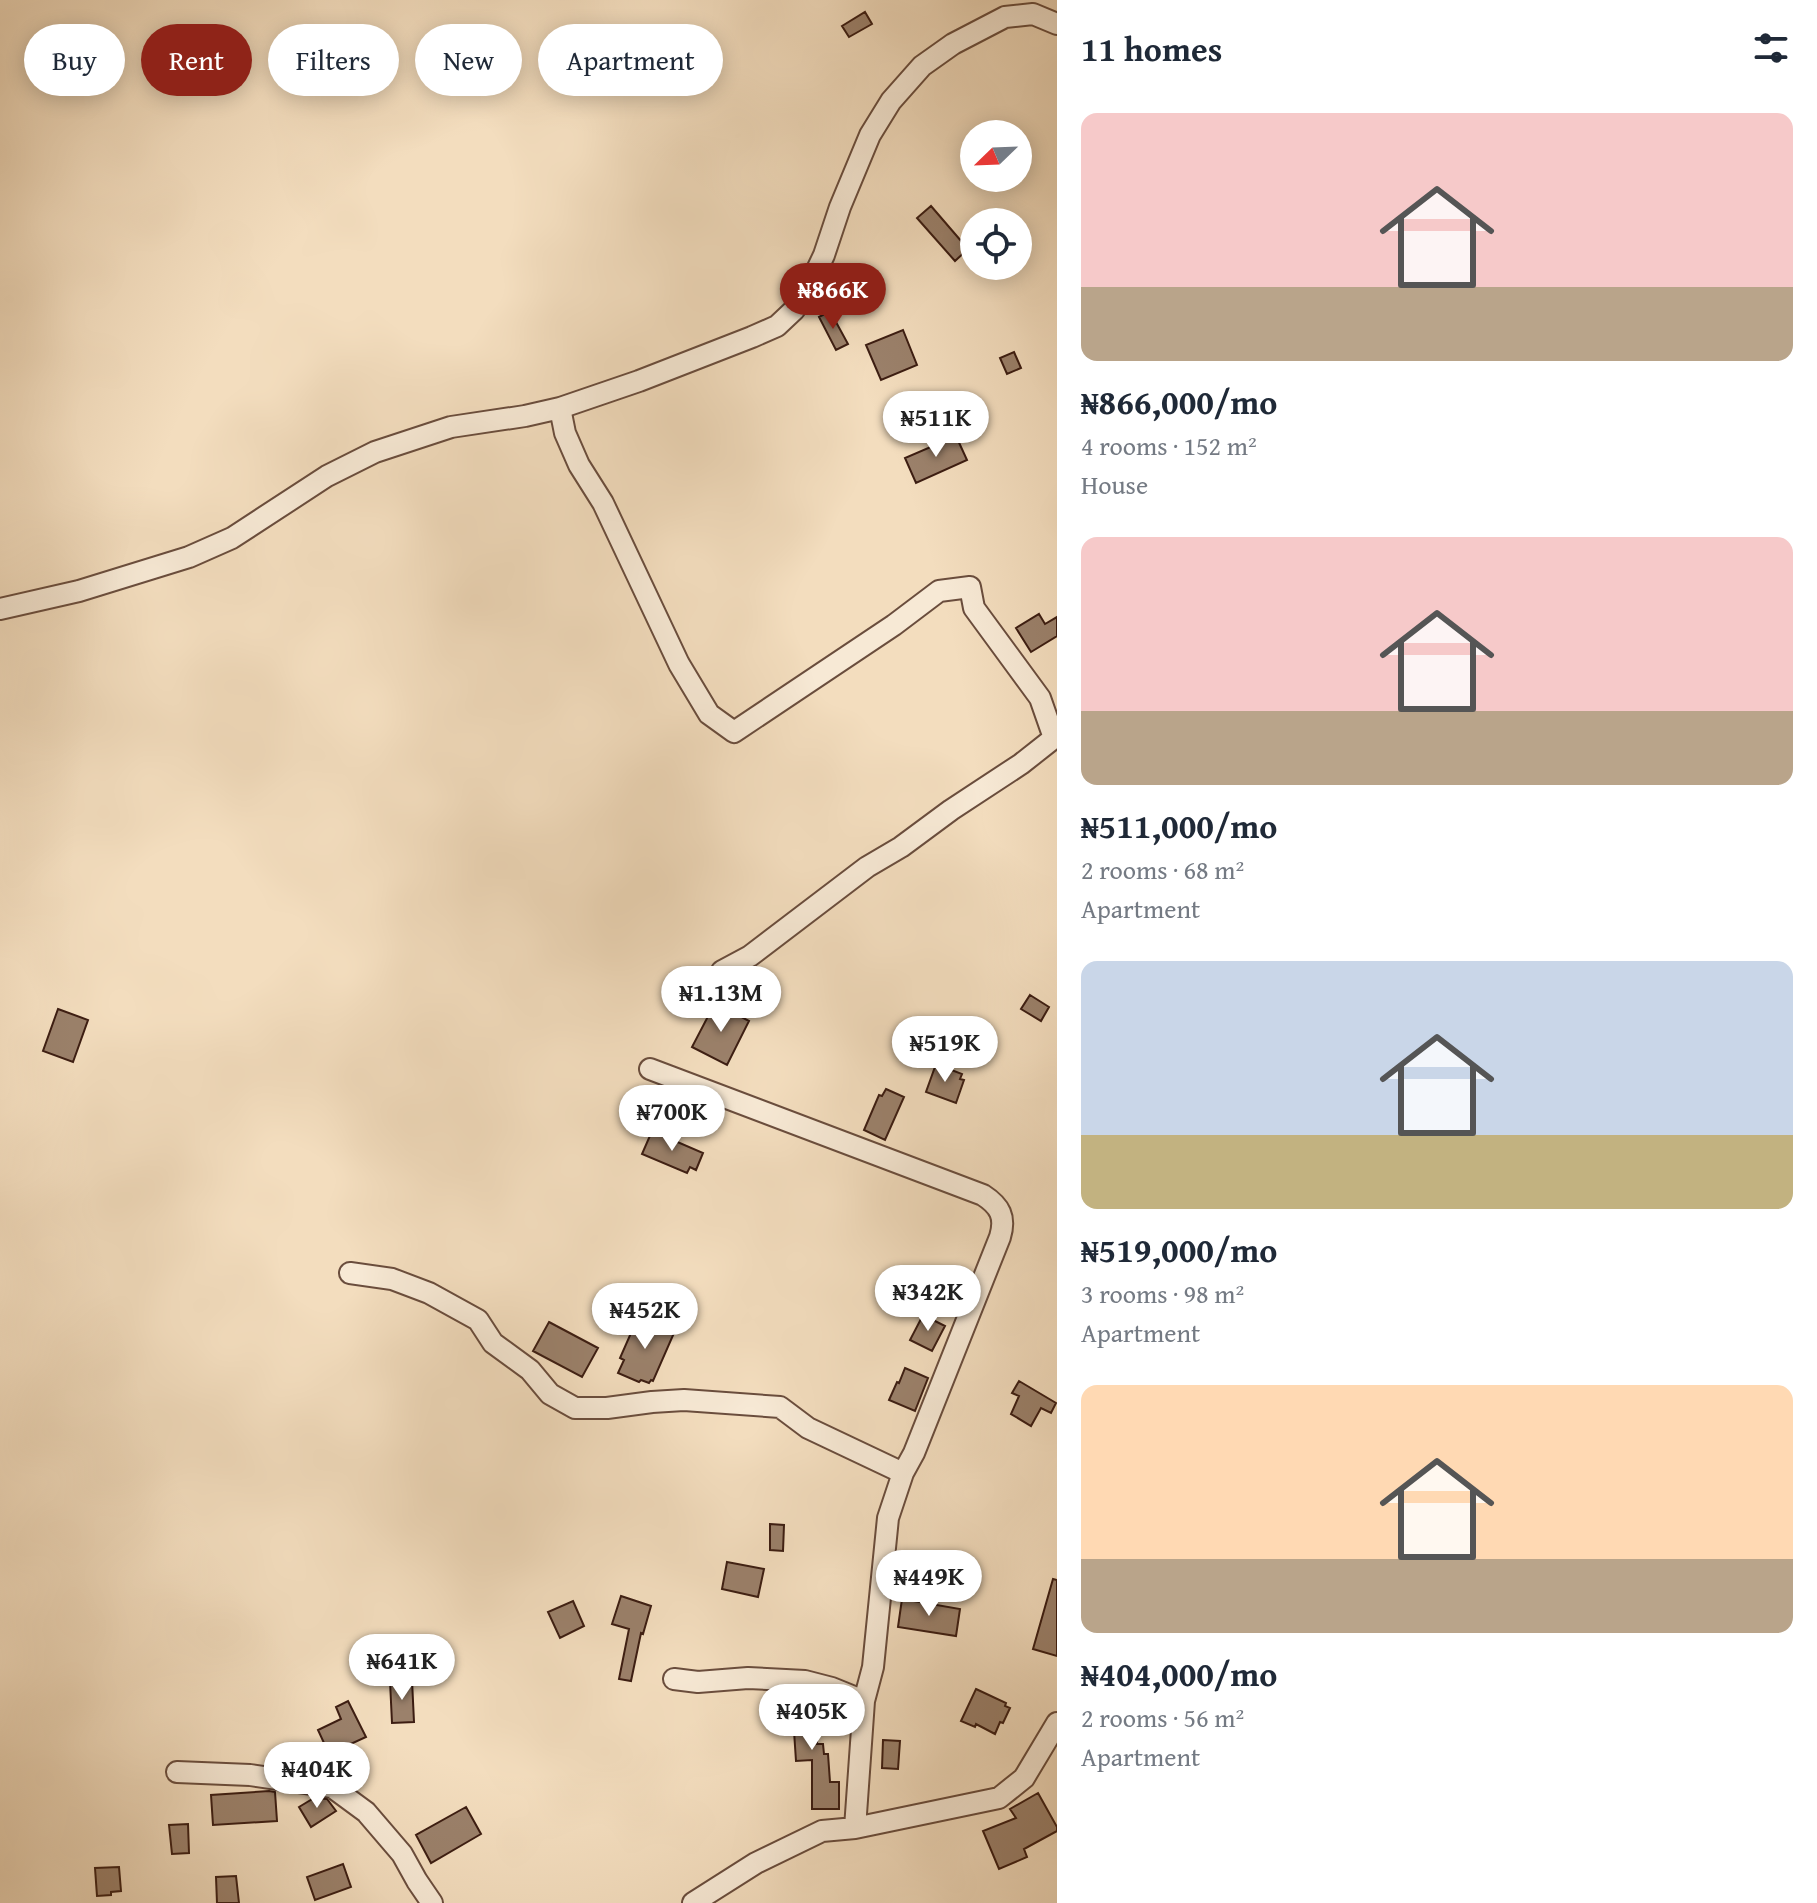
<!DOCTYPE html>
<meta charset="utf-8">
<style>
:root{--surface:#fff;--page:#f6f6f7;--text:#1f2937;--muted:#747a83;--accent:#8f2418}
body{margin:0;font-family:"Gentium Book Plus",serif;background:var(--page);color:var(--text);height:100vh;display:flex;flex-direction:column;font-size:30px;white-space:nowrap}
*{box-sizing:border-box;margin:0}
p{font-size:26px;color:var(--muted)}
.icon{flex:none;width:44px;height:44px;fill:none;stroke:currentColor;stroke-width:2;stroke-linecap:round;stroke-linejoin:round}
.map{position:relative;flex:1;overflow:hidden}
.drawer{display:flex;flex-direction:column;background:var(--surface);width:760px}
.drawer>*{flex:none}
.banner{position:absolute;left:24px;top:24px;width:760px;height:72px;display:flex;gap:16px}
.needle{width:52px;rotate:247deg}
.fabs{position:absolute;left:960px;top:120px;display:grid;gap:16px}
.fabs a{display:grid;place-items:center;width:72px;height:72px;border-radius:50%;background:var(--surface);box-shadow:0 4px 20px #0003;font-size:40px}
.price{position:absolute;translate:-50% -68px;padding:0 18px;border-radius:28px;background:#fff;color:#222;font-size:26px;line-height:52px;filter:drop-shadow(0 2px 4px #0008)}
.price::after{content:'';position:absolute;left:50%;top:48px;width:24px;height:18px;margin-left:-12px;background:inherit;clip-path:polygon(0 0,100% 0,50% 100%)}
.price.selected{background:var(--accent);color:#fff}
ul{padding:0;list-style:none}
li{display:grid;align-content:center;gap:16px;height:424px;padding:0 24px}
li span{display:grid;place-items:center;height:248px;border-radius:16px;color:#555}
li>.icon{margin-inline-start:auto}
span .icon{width:144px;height:144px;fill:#fffc;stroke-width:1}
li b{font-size:34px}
h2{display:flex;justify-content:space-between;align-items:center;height:96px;padding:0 24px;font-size:34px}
.tag{padding:0 28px;border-radius:36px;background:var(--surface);box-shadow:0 4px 20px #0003;font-size:28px;line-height:72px}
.tag.selected{background:var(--accent);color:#fff}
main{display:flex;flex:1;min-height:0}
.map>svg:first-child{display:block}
.building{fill:#9b816b;stroke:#3c1d12;stroke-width:2}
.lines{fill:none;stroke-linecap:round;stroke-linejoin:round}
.minor-casing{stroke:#6a4d3d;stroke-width:24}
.minor{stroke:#f7e9d5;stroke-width:20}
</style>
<main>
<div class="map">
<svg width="1057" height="1903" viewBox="0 0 1057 1903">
<rect width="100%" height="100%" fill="#f3ddbe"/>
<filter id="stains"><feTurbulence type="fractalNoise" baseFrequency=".0025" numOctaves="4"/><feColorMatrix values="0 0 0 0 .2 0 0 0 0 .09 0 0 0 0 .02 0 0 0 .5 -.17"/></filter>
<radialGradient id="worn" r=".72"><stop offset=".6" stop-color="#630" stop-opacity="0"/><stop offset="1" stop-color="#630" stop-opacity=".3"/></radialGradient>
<path class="building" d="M865,12L872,24L849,37L842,26Z
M931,206L968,249L955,261L917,218Z
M830,311L848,344L836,350L819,317Z
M903,330L917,365L881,380L866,345Z
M1014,352L1021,368L1007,374L1000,358Z
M956,436L967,460L916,483L905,458Z
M1039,614L1045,624L1057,617V636L1031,652L1016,628Z
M1030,995L1049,1007L1041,1021L1021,1009Z
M715,1003L749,1021L727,1065L692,1047Z
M58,1009L88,1020L73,1062L43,1051Z
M936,1064L962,1074L960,1079L964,1080L956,1103L926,1092Z
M886,1089L904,1097L885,1140L864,1130L879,1095L882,1096Z
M652,1131L703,1153L696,1170L690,1167L687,1173L642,1154Z
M923,1315L945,1326L932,1351L910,1340Z
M638,1317L674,1333L653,1381L651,1380L649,1383L641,1380L639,1382L618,1373L624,1360L620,1358Z
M549,1322L598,1348L582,1377L533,1351Z
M905,1368L928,1378L915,1411L889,1400L897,1382L899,1383Z
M1019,1381L1056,1403L1051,1413L1041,1408L1031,1426L1011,1414L1019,1396L1012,1393Z
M770,1524L784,1525L783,1551L770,1550Z
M727,1562L764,1569L758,1597L722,1589Z
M1053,1579L1057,1580V1656L1033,1649Z
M621,1596L651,1606L643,1634L641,1633L631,1681L619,1679L629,1629L612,1624Z
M902,1599L960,1609L956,1636L898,1627Z
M573,1601L584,1626L560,1638L548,1612Z
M412,1680L414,1722L392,1723L390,1681Z
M976,1689L1006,1703L1005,1706L1010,1708L1003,1723L1000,1722L995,1734L976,1724L975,1727L961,1721Z
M787,1700H818L817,1744H823L824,1754H828L830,1782H839V1809H812V1760L796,1761L794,1731H787Z
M348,1701L366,1737L329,1754L318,1730L341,1719L336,1707Z
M883,1740L900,1741L898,1769L882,1768Z
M269,1791L275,1792L277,1821L213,1825L211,1795Z
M1038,1793L1057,1827V1831L1024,1849L1027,1857L999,1869L983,1831L1016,1818L1010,1809Z
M314,1798L327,1799L336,1811L311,1827L299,1807Z
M466,1807L481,1834L431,1863L416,1835Z
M188,1824L189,1853L172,1854L169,1825Z
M343,1864L351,1887L315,1900L307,1877Z
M119,1867L121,1891L111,1892V1895L97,1896L95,1868Z
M236,1876L239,1903H217L216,1877Z"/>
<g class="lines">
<g class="minor-casing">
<path id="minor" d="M560,408L565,433L579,465L603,503L679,664L709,714L734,732L894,625L939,591L970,587L974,608L1040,698L1054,738L1021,764L951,810L901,847L867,867L750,956L722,971
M0,609L79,591L189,557L232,538L327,476L375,452L451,427L525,416L560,408L639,381L752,337L777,326L794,310L805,295L824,255L840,207L870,135L891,101L922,66L953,44L1005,17L1033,14L1057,24
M650,1069L983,1195C1000,1206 1006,1217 1000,1237L914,1453L903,1473L888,1518L873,1667L864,1701L855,1828
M350,1273L392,1279L429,1293L478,1320L493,1343L530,1370L550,1394L575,1408H607L652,1402L684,1400L780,1407L808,1428L903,1473
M674,1679L698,1682L748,1678L805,1681L832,1688L864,1701
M177,1772L250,1775L332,1787L366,1812L402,1854L417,1881L432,1903
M693,1903L756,1863L822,1831L855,1828L999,1798L1024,1778L1057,1723"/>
</g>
<use href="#minor" class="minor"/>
</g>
<rect width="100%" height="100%" filter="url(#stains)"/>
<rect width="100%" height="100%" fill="url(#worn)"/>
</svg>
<div class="fabs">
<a><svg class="needle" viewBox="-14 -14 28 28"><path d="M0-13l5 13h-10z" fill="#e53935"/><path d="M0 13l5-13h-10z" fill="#747a83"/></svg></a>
<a><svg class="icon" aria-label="locate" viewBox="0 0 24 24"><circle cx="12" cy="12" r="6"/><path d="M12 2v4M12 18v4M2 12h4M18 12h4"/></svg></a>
</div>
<b class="price selected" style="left:833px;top:331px">₦866K</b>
<b class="price" style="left:936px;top:459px">₦511K</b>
<b class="price" style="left:721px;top:1034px">₦1.13M</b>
<b class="price" style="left:945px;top:1084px">₦519K</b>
<b class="price" style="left:672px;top:1153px">₦700K</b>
<b class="price" style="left:928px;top:1333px">₦342K</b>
<b class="price" style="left:645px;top:1351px">₦452K</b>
<b class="price" style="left:929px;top:1618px">₦449K</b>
<b class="price" style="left:402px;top:1702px">₦641K</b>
<b class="price" style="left:812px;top:1752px">₦405K</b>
<b class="price" style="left:317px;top:1810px">₦404K</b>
<div class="banner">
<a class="tag">Buy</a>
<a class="tag selected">Rent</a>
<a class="tag">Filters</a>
<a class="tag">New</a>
<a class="tag">Apartment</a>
</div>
</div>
<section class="drawer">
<h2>11 homes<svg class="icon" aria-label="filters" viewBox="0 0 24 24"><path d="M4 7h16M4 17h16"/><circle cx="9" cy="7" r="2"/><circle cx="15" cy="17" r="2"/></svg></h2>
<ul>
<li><span style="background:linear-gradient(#f6c9c9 70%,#b9a48a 0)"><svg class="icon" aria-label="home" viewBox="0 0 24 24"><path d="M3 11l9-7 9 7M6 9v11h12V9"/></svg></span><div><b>₦866,000/mo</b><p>4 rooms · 152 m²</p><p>House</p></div></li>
<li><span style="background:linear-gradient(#f6c9c9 70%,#b9a48a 0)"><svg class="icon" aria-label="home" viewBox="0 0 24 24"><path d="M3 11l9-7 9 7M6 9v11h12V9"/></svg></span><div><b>₦511,000/mo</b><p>2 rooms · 68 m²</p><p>Apartment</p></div></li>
<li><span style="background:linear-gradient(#c9d6e8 70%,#c2b280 0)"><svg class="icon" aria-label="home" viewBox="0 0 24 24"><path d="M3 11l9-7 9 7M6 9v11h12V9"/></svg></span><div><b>₦519,000/mo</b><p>3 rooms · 98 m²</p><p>Apartment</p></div></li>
<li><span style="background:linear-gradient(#ffd9b3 70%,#b9a48a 0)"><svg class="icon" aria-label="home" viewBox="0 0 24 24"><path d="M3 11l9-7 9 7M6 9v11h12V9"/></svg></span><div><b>₦404,000/mo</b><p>2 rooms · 56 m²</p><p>Apartment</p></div></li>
</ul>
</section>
</main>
